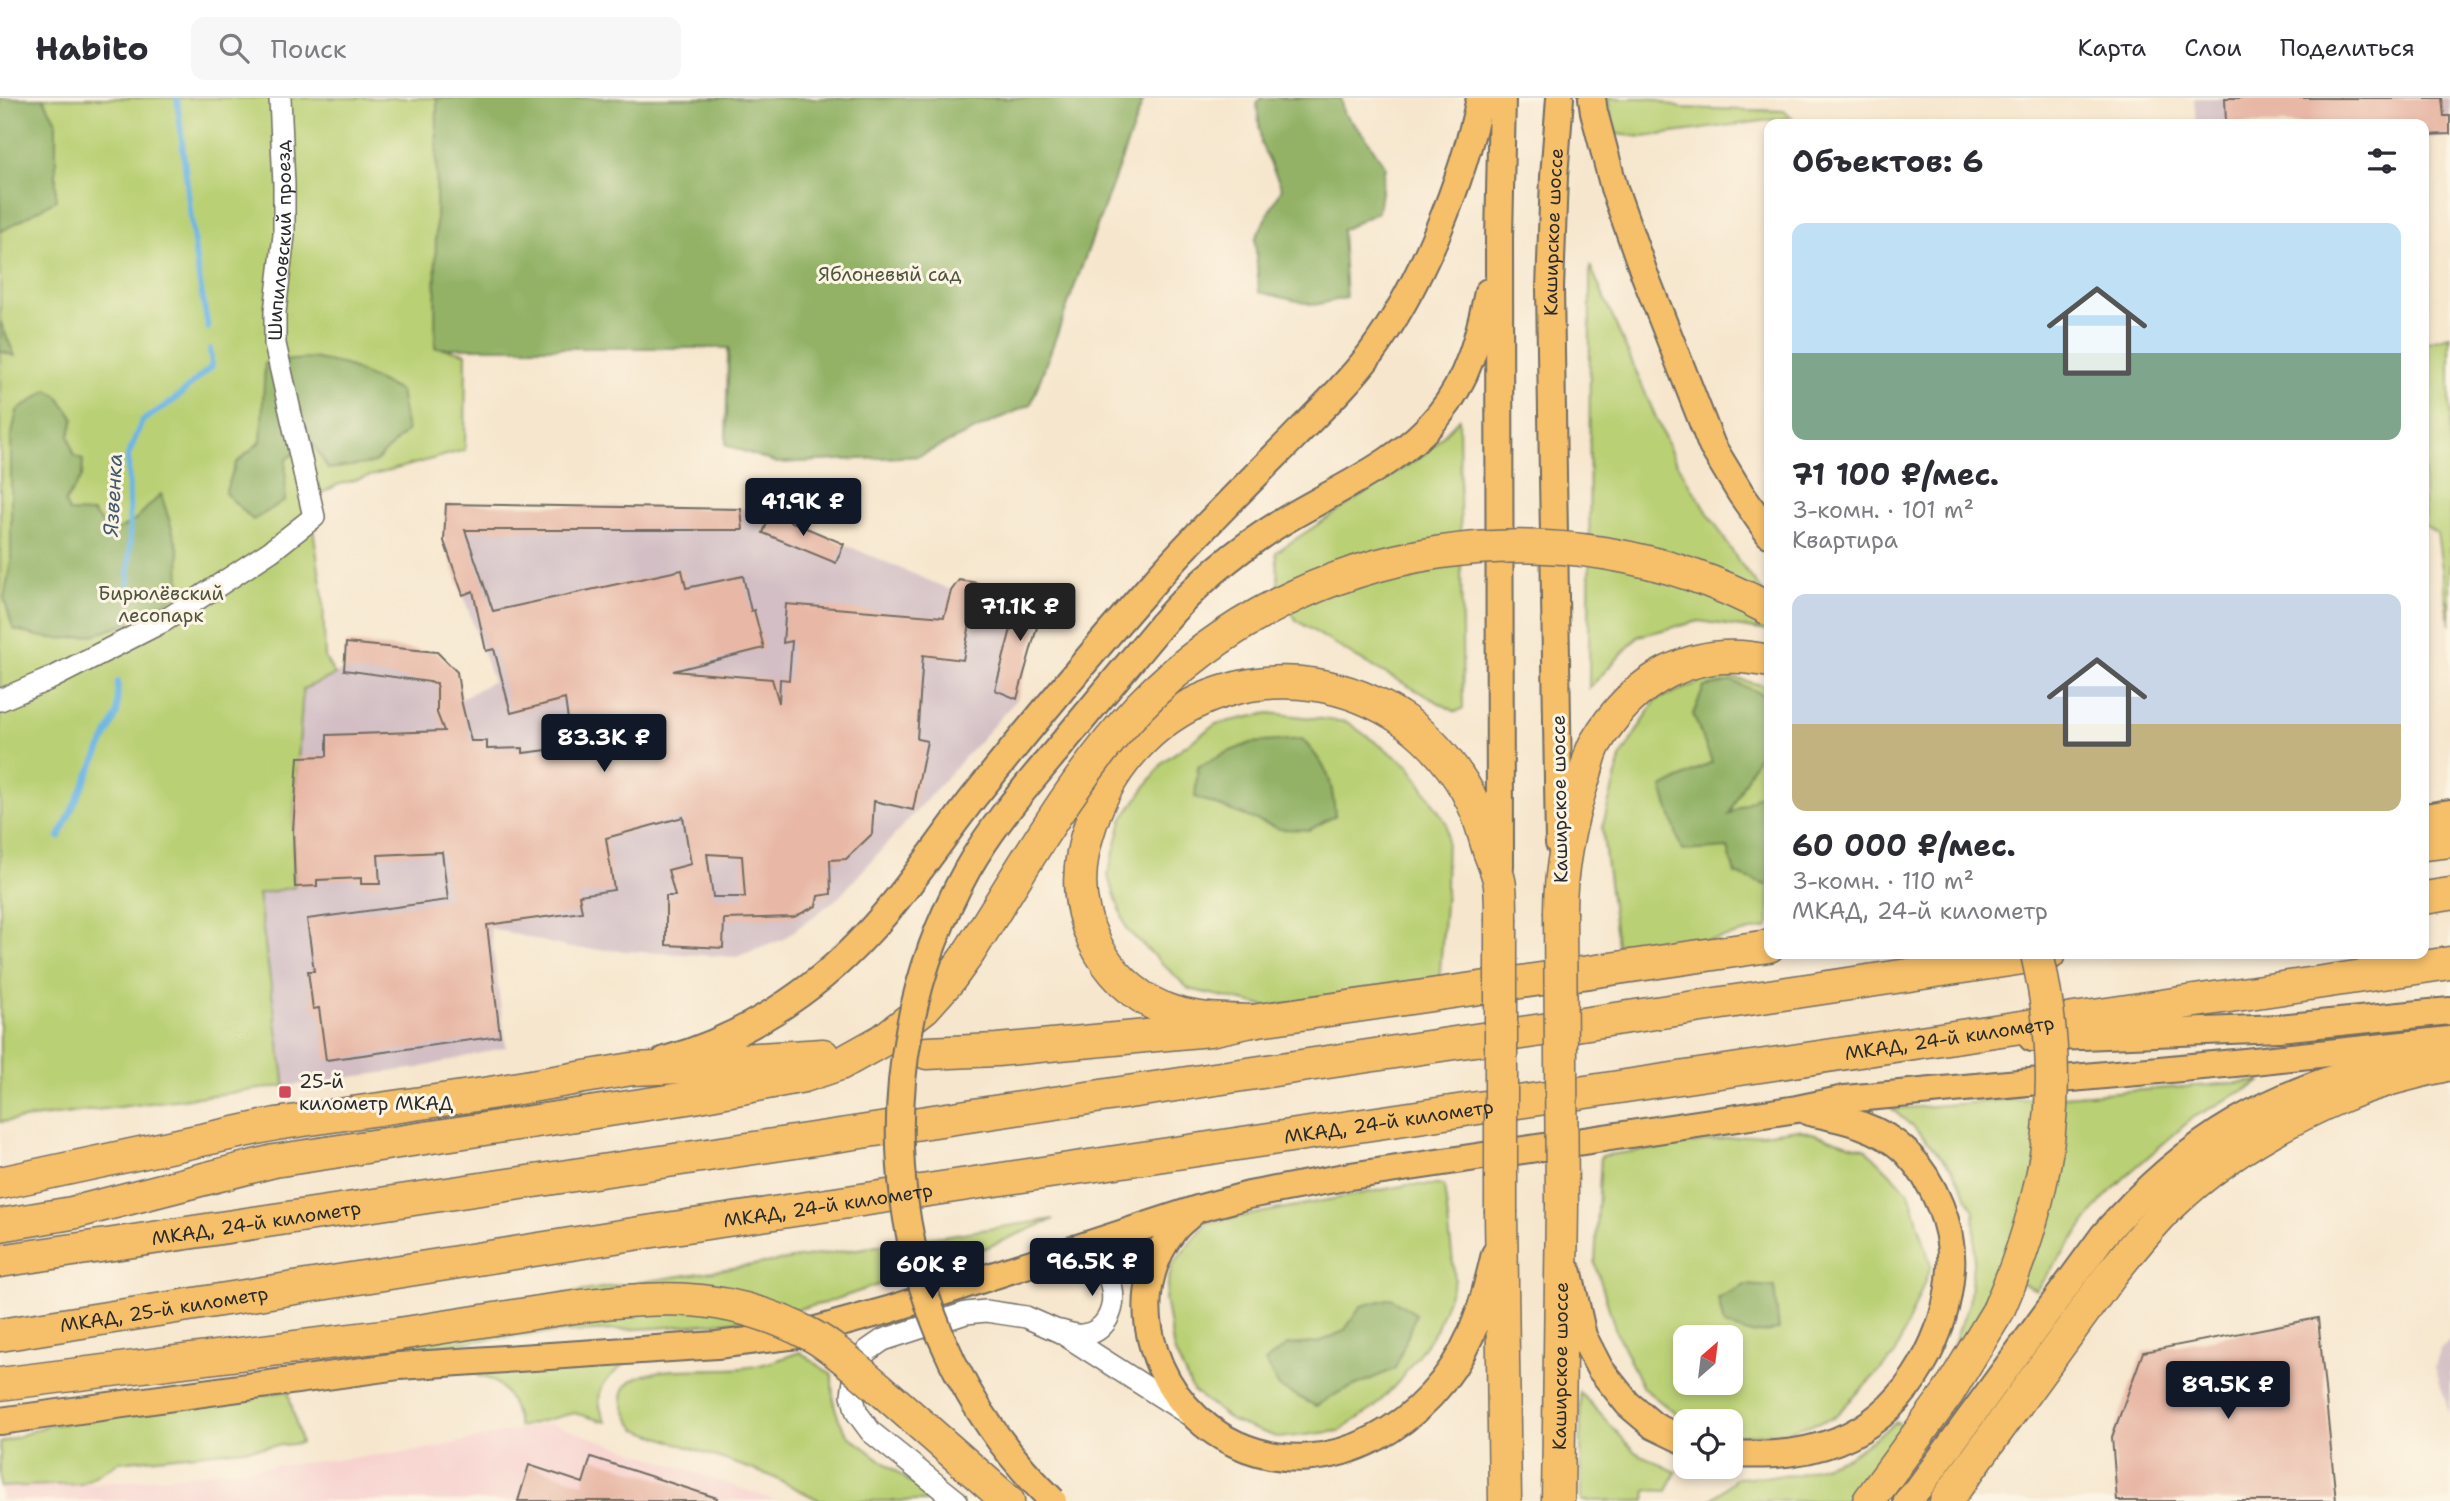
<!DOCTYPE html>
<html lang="ru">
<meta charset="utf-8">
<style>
:root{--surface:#fff;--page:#f7f7f7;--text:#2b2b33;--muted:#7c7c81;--line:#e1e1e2;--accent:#111827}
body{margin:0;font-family:"Shantell Sans",sans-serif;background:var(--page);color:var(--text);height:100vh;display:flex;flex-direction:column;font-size:26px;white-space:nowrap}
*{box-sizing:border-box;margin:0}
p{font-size:23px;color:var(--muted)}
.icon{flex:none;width:38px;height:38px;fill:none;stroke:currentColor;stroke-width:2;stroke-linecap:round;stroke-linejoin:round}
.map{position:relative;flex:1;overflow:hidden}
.side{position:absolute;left:1764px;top:21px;width:665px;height:840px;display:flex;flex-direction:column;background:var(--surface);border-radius:14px;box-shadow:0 4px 10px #0003}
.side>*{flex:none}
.needle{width:46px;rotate:28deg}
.fabs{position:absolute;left:1673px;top:1227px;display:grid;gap:14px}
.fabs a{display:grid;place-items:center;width:70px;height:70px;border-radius:14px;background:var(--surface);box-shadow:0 4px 10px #0003;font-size:35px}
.price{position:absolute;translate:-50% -60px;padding:0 16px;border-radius:7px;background:var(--accent);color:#fff;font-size:23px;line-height:46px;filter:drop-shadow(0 2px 4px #0008)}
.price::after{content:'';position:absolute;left:50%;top:42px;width:21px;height:16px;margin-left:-10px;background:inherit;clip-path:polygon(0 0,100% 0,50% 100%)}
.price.active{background:#222;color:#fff}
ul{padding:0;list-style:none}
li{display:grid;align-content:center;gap:14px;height:371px;padding:0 28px}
li span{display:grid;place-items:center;height:217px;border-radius:14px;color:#555}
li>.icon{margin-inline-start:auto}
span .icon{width:126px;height:126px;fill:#fffc;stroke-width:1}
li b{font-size:30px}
h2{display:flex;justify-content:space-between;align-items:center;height:84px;padding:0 28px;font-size:30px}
header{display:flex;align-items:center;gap:42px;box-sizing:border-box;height:98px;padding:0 35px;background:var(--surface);border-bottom:2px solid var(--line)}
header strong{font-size:33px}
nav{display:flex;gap:38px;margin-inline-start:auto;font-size:24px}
.search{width:490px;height:63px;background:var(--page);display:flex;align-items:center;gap:18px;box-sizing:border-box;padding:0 24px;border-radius:14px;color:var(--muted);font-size:26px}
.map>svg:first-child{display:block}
.built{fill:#f7d0ce}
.industrial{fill:#d2bec4}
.green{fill:#bad075;stroke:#727e50;stroke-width:2;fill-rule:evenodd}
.forest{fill:#93b266;stroke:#5f6e48;stroke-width:2}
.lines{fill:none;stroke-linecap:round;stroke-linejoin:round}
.stream{stroke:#6ab5e3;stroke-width:6}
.building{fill:#e8b7a5;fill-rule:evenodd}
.minor-casing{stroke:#726c64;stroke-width:24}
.major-casing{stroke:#726c64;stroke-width:30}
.highway-casing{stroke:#726c64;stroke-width:35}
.minor{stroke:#fff;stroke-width:21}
.major{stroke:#f6c06b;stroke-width:26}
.highway{stroke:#f6c06b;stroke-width:32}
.major-bridge-casing{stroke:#726c64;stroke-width:30;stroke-linecap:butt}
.highway-bridge-casing{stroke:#726c64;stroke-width:35;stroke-linecap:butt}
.major-bridge{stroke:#f6c06b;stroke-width:26}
.highway-bridge{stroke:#f6c06b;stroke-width:32}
.poi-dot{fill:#d1495b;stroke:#fcf5e5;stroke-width:2.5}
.labels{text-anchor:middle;stroke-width:6;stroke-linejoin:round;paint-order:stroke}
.street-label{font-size:19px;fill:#2b2b2b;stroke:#fcf5e5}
.park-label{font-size:19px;fill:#4f543e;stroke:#fcf5e5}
.poi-label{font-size:19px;fill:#2b2b2b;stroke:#fcf5e5;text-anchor:start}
.water-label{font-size:21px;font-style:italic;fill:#415b6b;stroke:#fcf5e5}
</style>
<header>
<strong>Habito</strong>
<div class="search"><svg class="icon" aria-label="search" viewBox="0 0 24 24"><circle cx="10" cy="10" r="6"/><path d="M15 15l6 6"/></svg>Поиск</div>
<nav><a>Карта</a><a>Слои</a><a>Поделиться</a></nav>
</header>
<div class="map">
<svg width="2450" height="1403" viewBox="0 0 2450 1403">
<rect width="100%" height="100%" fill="#fcf5e5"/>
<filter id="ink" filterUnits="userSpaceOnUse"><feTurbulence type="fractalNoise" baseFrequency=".0143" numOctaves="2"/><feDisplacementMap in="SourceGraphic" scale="14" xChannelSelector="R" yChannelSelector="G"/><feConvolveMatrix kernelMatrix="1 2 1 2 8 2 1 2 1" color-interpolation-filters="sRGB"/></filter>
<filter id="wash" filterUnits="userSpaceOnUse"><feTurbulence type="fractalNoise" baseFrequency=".00686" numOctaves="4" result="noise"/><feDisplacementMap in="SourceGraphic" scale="28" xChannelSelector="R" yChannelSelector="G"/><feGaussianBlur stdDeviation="1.57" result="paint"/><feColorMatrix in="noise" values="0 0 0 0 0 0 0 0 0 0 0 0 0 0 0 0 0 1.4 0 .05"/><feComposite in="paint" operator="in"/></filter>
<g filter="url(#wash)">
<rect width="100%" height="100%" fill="#f6e6cd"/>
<path class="built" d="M550,1325L778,1403H0V1390L117,1384L418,1353Z"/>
<path class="industrial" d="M2194,0H2450V39L2424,40V26H2196Z
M446,406L761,411L951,492L959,482L1046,497L1017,601L839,799L782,842L736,859L569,850L490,830L506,949L418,970L285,988L258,795L295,788L293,733L303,591L344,572L346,545L457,574L461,601L493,583L444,443Z
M2450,1241V1318L2435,1269L2440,1252Z"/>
<path class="green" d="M0,0H1144L1031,306L919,358L777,365L726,347L728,250H441L466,255L465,352L337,387L309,402L323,499L325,560L335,577L303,591L293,733L295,789L258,796L285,988L0,1024Z
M1607,0H1650L1680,10L1784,13L1792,19L1643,39L1616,36Z
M1590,167L1673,359L1737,461L1769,502V533L1699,523L1639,538L1589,590Z
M2450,238V527L2437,435L2424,427V245Z
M1459,321L1463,610L1456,614L1357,560L1296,522L1279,492L1276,454L1426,355Z
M1719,576L1769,589V829L1713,842L1617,847L1602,730L1621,659L1656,602Z
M1269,615L1347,624L1409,668L1447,726L1446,792L1439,886L1269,909L1189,891L1127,832L1108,778L1122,722L1164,663L1216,626Z
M2262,983L2194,1019L2128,1076L2102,1102L2036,1192L1998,1174L1974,1227L1940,1281L1969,1205L1975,1146L1974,1113L1952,1071L1921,1036L1892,1011Z
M1798,1031L1866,1051L1909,1094L1931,1168L1895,1257L1833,1320L1785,1334L1737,1338L1731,1336V1323H1685L1643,1290L1616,1234L1595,1165L1601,1058ZM1685,1239H1731V1284H1685Z
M1407,1087H1444L1455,1182L1436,1232L1399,1283L1374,1310L1339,1333L1279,1340L1232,1323L1193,1293L1174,1253L1165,1200L1172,1167L1207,1125Z
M1054,1121L983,1151L825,1205L747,1222L658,1230L534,1236L409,1251L405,1220Z
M800,1254L832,1277C832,1301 834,1317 848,1337L935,1403H821L771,1378L636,1331C582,1257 702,1275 742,1270C762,1268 781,1261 800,1254Z
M627,1264C604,1283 590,1294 606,1324L574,1315L519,1329C514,1307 504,1280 478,1278L477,1273Z
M288,1293L301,1345L119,1364L81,1386L0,1389V1345L46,1328Z
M1580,1294L1635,1354L1676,1374L1667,1393L1646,1392L1645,1403H1582Z
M1896,1324L1903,1328L1847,1403H1710L1736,1380L1796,1377L1848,1359Z"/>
<path class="forest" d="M0,0H43L56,23V102L2,133H0Z
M437,0H1144L1031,306L919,358L777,365L726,347L729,250H435Z
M1261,0H1341L1343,14L1365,38L1385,68L1378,114L1342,132L1346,200L1314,207L1259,194L1255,141L1282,90L1261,46L1257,4Z
M0,223L15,258L0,253Z
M313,260L345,267L400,293L407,333L374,365L328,371L311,342L286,362L285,403L253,422L225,395L236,365L261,343L265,265Z
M48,292L58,298L74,321L69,338L74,357L83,362L82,379L65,404L69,414L93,415L111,436L134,423L161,396L179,453L180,494C142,521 98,544 50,540C37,539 24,534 13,531L4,500L11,463V340L17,313Z
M1732,583L1769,599V652L1756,661L1729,716L1769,691V788L1735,776L1728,750L1682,753L1662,690L1712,664L1693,616L1704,589Z
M1302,641C1328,670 1332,679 1335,718L1309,732L1280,731L1195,699L1198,669L1223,656L1251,645Z
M1745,1187L1774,1189L1779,1232L1751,1236L1724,1227L1718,1200Z
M1391,1200L1416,1216L1395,1271L1340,1294L1316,1308L1279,1289L1265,1264L1287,1247L1317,1245L1344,1233L1361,1208Z"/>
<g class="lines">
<path class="stream" d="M177,0L196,163L208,230
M128,498L130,446L128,358L142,323L173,303L212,268L210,251
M59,739L117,616L118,584"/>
</g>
<g id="blocks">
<path class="building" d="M2225,0H2442L2444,18H2450V36L2424,37V26H2226Z
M446,406L741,411L743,432H465L493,513L682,472L686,490L743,478L751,513L754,512L764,550L673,573L772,581L779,605L780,581L789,582L792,543L783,545L786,506L944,519L951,493L959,482L978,485L963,562L923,557L917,641L927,643L913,712L874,703L872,736L846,761L830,762L831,796L818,798L816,808L794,819L724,821L723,850L666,847V798H675L668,772L691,766L683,719L606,740L614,792L579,797L582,814L487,827L500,938L326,962L319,910L313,911L308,873H314L307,821L448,802L442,754L378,757L380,786H361V780L317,782V788L295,789L293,733L298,659L327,658V637L444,633L437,615V585L344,572L346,545L437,554L457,574L461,602L471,643H487V651L523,650V655L572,649L565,601L511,615L494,551L486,553L473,493L463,497L444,443ZM707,756L742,758L745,799H713Z
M771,415L844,446L836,465L763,435Z
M1021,493L1046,497L1017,601L995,592Z
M2318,1220L2336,1403H2117L2112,1339L2143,1254Z
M591,1359L717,1400L716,1403H518L529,1367L583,1385Z"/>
</g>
</g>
<g filter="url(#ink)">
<use href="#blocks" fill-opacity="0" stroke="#726c64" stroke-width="2"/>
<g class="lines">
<g class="minor-casing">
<g id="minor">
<path id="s1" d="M0,602L52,580L164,523L271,453L314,419L275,246V214L284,137V87L280,0"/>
<path d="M1061,1233C1068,1235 1076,1238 1083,1237C1128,1231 1122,1150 1064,1155"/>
<path d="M957,1403L871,1334L857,1315L852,1297L856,1269L867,1253L883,1242L966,1215L986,1213L1026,1219L1060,1234L1188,1316"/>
</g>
</g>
<g class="major-casing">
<g id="major">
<path d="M1592,0L1594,14L1614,90L1644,175L1712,348L1741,396L1769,436"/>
<path d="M1161,527C1196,486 1236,452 1282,424C1334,392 1400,366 1439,317C1468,282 1479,238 1488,194"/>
<path d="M2424,719L2450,715"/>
<path id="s2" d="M1559,745L1550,191L1554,79L1560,0"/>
<path d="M1500,768L1499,141L1502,0"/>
<path d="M2032,940L2279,930L2450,913"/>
<path d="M665,962C741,941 813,895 866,837C906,795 938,745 974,699C1032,627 1091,555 1153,485C1197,435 1245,388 1292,341C1319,313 1348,286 1371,255C1421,187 1463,83 1480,0"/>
<path d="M1193,1114C1187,1120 1179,1125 1174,1132C1117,1204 1158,1311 1236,1346C1330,1389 1432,1325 1470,1238C1482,1212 1488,1184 1495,1156"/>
<path d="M1569,1175L1583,1238L1600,1271L1628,1306L1654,1328L1685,1343"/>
<path d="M0,1323L399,1268L717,1247L798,1237L888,1212L1197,1111L1249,1097L1350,1078L1797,1011L1845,1001L2235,965L2450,942"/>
<path d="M1731,1356C1772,1358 1812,1356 1850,1337C1911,1307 1947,1236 1951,1171C1954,1130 1934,1083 1906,1054C1879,1028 1844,1021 1809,1014"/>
<path d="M1907,1403L1918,1391L2103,1138C2188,1038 2278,989 2405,961"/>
</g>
</g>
<g class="highway-casing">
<g id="highway">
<path d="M2424,746L2450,743"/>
<path d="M2424,800L2450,796"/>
<path d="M1560,813C1560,767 1571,719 1585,676C1588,666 1590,655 1595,646C1633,581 1694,546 1769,563"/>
<path d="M1252,923C1223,922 1191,922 1164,911C1132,897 1109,874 1094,843C1075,803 1077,766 1091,725C1136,592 1290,543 1405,623C1432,642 1458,673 1472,703C1480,719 1484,737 1489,753C1493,764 1499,777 1500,788C1501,799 1501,810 1501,820"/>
<path d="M927,955L997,952L1210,932L1252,923L1769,848"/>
<path d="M0,1085L276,1026L490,995L632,971L684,969L742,962L823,957"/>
<path d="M1501,1115L1505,1403"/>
<path d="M0,1127L72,1115L274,1063L694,999L804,978L840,966L883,942L924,910L950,881L968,856"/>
<path id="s3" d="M0,1163L2049,856"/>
<path id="s4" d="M0,1237L640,1135L2450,865"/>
<path d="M0,1286L399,1236"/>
<path d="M878,1289L1008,1403"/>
<path id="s5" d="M1558,1403L1562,1107"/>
<path d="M1869,1403L1948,1295L1998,1213"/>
<path d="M1946,1403L2112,1175C2131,1152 2149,1128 2171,1107C2219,1061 2281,1024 2342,998C2377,983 2414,975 2450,966"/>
</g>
</g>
<use href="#minor" class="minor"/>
<use href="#major" class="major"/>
<use href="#highway" class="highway"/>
<g class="major-bridge-casing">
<path id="major-bridge" d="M1053,1403C884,1239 854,975 967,772C991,729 1024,691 1056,653C1091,611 1126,569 1161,527"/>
</g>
<g class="highway-bridge-casing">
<path id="highway-bridge" d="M1560,813L1562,1107
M1501,820V1115
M968,856C1022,772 1071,681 1140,608C1303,439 1563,400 1769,511
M1998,1213C2051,1093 2067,984 2037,856
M399,1236C448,1228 497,1221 546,1213C644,1199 719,1188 811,1237C835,1250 856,1271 878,1289"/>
</g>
<use href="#major-bridge" class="major-bridge"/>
<use href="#highway-bridge" class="highway-bridge"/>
</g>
</g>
<rect class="poi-dot" x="278" y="987" width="14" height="14" rx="3.5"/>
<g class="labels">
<g class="street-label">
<text dy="7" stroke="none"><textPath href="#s2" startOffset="611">Каширское шоссе</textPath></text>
<text dy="7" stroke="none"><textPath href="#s1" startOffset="646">Шипиловский проезд</textPath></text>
<text transform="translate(1559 701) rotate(-91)" y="7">Каширское шоссе</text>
<text dy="7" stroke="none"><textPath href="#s4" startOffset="1972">МКАД, 24-й километр</textPath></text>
<text dy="7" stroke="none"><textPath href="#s4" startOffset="1405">МКАД, 24-й километр</textPath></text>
<text dy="7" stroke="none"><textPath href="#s4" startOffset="838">МКАД, 24-й километр</textPath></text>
<text dy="7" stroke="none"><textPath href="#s3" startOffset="259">МКАД, 24-й километр</textPath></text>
<text dy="7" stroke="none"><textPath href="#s4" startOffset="166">МКАД, 25-й километр</textPath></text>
<text dy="7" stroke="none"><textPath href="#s5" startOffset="135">Каширское шоссе</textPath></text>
</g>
<g class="park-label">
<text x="890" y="183">Яблоневый сад</text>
<text x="161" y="502">Бирюлёвский<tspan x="161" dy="22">лесопарк</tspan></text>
</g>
<g class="poi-label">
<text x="299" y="990">25-й<tspan x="299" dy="22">километр МКАД</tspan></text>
</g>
<g class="water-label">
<text transform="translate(113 397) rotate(-87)" y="7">Язвенка</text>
</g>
</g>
</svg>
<div class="fabs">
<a><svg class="needle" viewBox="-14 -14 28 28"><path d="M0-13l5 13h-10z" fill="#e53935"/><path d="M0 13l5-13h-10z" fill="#7c7c81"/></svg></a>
<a><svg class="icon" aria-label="locate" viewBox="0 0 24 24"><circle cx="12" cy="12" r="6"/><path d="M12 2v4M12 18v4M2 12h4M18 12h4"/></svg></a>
</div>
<b class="price" style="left:803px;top:440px">41.9K ₽</b>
<b class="price active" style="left:1020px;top:545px">71.1K ₽</b>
<b class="price" style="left:604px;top:676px">83.3K ₽</b>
<b class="price" style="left:1092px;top:1200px">96.5K ₽</b>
<b class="price" style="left:932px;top:1203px">60K ₽</b>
<b class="price" style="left:2228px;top:1323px">89.5K ₽</b>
<section class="side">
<h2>Объектов: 6<svg class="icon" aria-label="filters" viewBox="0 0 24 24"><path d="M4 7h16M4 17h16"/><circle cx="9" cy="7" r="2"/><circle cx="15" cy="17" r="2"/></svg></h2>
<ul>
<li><span style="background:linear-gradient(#bfe0f5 60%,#7fa58c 0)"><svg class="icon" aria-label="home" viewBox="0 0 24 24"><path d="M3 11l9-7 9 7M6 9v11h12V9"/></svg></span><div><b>71 100 ₽/мес.</b><p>3-комн. · 101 m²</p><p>Квартира</p></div></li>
<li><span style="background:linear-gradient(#c9d6e8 60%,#c2b280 0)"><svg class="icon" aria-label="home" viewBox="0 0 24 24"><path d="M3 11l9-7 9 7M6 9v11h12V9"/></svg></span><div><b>60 000 ₽/мес.</b><p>3-комн. · 110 m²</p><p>МКАД, 24-й километр</p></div></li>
</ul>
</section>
</div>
